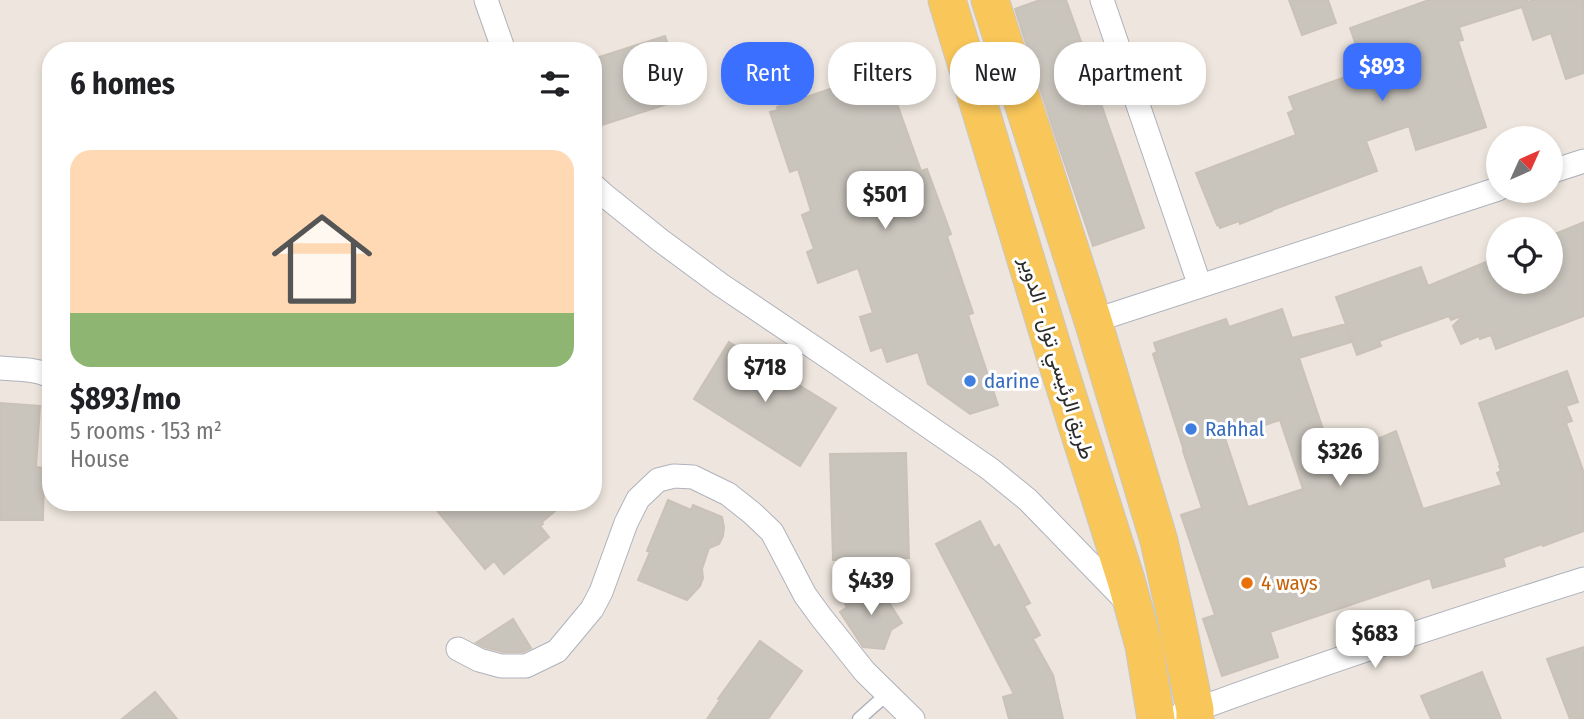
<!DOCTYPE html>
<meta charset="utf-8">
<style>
:root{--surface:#fff;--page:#f2f2f2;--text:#202124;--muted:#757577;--line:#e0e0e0;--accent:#3a6fff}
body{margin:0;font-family:"Fira Sans Condensed",Vazirmatn,sans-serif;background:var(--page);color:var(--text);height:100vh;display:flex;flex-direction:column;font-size:26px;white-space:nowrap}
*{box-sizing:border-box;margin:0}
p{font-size:23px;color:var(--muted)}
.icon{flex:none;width:38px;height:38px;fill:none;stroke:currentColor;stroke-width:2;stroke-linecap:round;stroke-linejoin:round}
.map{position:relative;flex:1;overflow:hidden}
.drawer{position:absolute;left:42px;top:42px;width:560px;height:469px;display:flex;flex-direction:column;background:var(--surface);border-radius:28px;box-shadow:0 4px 10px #0003}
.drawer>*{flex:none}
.hud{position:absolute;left:623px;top:42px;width:665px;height:63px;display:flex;gap:14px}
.needle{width:46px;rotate:45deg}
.buttons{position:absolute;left:1486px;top:126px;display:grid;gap:14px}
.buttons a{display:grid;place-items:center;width:77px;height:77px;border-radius:50%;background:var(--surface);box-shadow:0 4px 10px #0003;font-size:35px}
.price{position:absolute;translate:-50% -60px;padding:0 16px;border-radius:14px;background:#fff;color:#222;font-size:23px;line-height:46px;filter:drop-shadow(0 2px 4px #0008)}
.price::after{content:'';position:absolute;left:50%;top:42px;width:21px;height:16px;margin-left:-10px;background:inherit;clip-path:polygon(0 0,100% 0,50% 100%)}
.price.current{background:var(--accent);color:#fff}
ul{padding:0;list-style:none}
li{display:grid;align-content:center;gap:14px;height:371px;padding:0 28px}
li+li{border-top:2px solid var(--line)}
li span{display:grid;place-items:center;height:217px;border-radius:21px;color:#555}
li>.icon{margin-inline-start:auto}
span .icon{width:126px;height:126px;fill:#fffc;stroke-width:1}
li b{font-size:30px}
h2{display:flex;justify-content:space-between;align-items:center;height:84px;padding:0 28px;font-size:30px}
.tag{padding:0 24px;border-radius:28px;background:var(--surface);box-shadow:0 4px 10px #0003;font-size:24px;line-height:63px}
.tag.current{background:var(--accent);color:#fff}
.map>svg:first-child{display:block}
.building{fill:#c9c4bc;stroke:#cac2b7;stroke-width:2;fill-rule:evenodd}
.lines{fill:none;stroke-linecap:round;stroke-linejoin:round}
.lane-casing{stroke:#aeb2bc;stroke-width:15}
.street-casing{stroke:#aeb2bc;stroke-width:25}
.primary-casing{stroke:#c8c8c8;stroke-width:39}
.lane{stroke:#fff;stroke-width:12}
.street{stroke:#fff;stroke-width:23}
.primary{stroke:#f8c659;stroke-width:37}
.shop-dot{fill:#3f7fe0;stroke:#fff;stroke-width:2.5}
.food-dot{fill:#e8710a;stroke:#fff;stroke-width:2.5}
.labels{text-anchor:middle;stroke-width:6;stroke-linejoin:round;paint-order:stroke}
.street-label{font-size:21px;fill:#2c2c2c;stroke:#fff}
.shop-label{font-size:21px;fill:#366cbe;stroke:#fff;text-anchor:start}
.food-label{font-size:21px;fill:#c56008;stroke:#fff;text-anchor:start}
</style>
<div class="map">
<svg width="1584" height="719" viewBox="0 0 1584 719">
<rect width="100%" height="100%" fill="#eee6de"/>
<path class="building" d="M1040,0H1066L1100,94L1098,95L1144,228L1093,246L1056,138L1015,9Z
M1289,0H1328L1336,23L1302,35Z
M1429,0H1527V2L1533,0H1584V73L1566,79L1551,33L1533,40L1522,7L1459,27L1463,40L1458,41L1486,127L1416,150L1409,126L1366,141L1377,171L1272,210V211L1240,224L1239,221L1220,228L1218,224L1217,225L1196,173L1296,135L1288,113L1294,110L1289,97L1365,70L1350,28Z
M665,36L686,98L593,128V59Z
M885,70L921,171L927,169L951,234L947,236L973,313L968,315L998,405L970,414L928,384L918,352L887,362L882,347L871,351L860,317L873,313L858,268L818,283L807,252L814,249L802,215L811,211L798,169L790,172L770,112L778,110L777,107Z
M1584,222V316L1496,349L1491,335L1480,339L1479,336L1461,344L1453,326L1464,315L1451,320L1449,316L1379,341L1381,346L1357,355L1336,297L1421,267L1428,286L1498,257V282H1550V236Z
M1282,309L1292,338L1346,324L1351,342L1299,358L1326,438L1335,435L1339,448L1380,438L1396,431L1423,509L1502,485L1497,473L1501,471L1499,466L1500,465L1479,403L1567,371L1578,402L1566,406L1572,421L1566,423L1584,473V531L1543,546L1542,544L1503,558L1505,566L1433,588L1430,578L1270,632L1278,657L1222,676L1203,619L1215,615L1181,515L1202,508L1183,451H1184L1153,354L1157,352L1154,343L1226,319L1229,327ZM1280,420L1303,489L1248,507L1225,438Z
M729,342L836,408L800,466L694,399Z
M0,403L40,406L36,467L44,468L43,520H0Z
M906,453L909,558L833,560L830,454Z
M668,500L691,510L693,505L722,517L724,527L723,536L719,544L709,548L702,569L703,578L700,586L687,600L638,580L650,552L647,551Z
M430,502H566L542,522L543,524L540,526L549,537L504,574L494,561L485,569Z
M980,521L994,548L999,545L1030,603L1024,606L1040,635L1033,639L1053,675L1063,719H1009L1003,697L1014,694L936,544Z
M874,579L902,623L891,630L884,649L863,647L840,612L847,607L845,604L859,595L856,591Z
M513,619L531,648L523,652H503L484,647L476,643Z
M760,641L802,671L768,719H707L720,700L718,699Z
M1584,647V719H1570L1547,659Z
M1482,672L1501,719H1431L1421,696Z
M155,692L177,719H122Z"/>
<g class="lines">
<g class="lane-casing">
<path id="lane" d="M859,719L887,694"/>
</g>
<g class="street-casing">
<path id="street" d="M486,0L504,51
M1102,0L1200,286
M1550,172L1584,161
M593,185L604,195L660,240L721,285L834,361L990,469L1028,500L1127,602
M1093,321L1498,189
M0,368C16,370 37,368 51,377
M458,649L479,660L501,666H526L557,651L592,609L601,592L626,523L638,499L658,480L674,476L693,477L728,494L752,513L772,532L805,595L821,617L865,672L913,719
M1183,712L1195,710C1323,663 1453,620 1584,579"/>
</g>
<g class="primary-casing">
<path id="primary" d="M947,0L1057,362L1126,580L1144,646L1156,719
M990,0L1093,321L1159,541L1177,622L1195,710V719"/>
</g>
<use href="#lane" class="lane"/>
<use href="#street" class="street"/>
<use href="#primary" class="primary"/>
</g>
<g class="shop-dot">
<circle cx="970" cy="381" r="7"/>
<circle cx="1191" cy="429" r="7"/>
</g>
<circle class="food-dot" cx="1247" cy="583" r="7"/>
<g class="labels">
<g class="street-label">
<text transform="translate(1057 358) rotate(73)" y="7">طريق الرئيسي تول - الدوير</text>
</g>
<g class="shop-label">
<text x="984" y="388">darine</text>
<text x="1205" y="436">Rahhal</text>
</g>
<g class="food-label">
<text x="1261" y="590">4 ways</text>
</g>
</g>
</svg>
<div class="buttons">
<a><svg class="needle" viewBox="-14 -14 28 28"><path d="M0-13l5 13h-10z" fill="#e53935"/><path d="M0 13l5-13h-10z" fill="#757577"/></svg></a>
<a><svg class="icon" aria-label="locate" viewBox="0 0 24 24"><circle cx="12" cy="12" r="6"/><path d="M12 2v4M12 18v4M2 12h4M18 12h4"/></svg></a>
</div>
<b class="price current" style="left:1382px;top:103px">$893</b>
<b class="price" style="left:885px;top:231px">$501</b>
<b class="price" style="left:765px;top:404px">$718</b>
<b class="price" style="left:1340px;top:488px">$326</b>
<b class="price" style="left:871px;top:617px">$439</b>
<b class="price" style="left:1375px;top:670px">$683</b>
<div class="hud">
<a class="tag">Buy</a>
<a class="tag current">Rent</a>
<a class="tag">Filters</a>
<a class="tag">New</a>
<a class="tag">Apartment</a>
</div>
<section class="drawer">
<h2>6 homes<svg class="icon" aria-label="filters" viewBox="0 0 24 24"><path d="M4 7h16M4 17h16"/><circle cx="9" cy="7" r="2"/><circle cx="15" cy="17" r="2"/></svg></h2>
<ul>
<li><span style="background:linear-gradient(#ffd9b3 75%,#8fb573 0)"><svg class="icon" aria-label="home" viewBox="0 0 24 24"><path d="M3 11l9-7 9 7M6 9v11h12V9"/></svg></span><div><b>$893/mo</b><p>5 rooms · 153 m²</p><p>House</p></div></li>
</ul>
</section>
</div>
